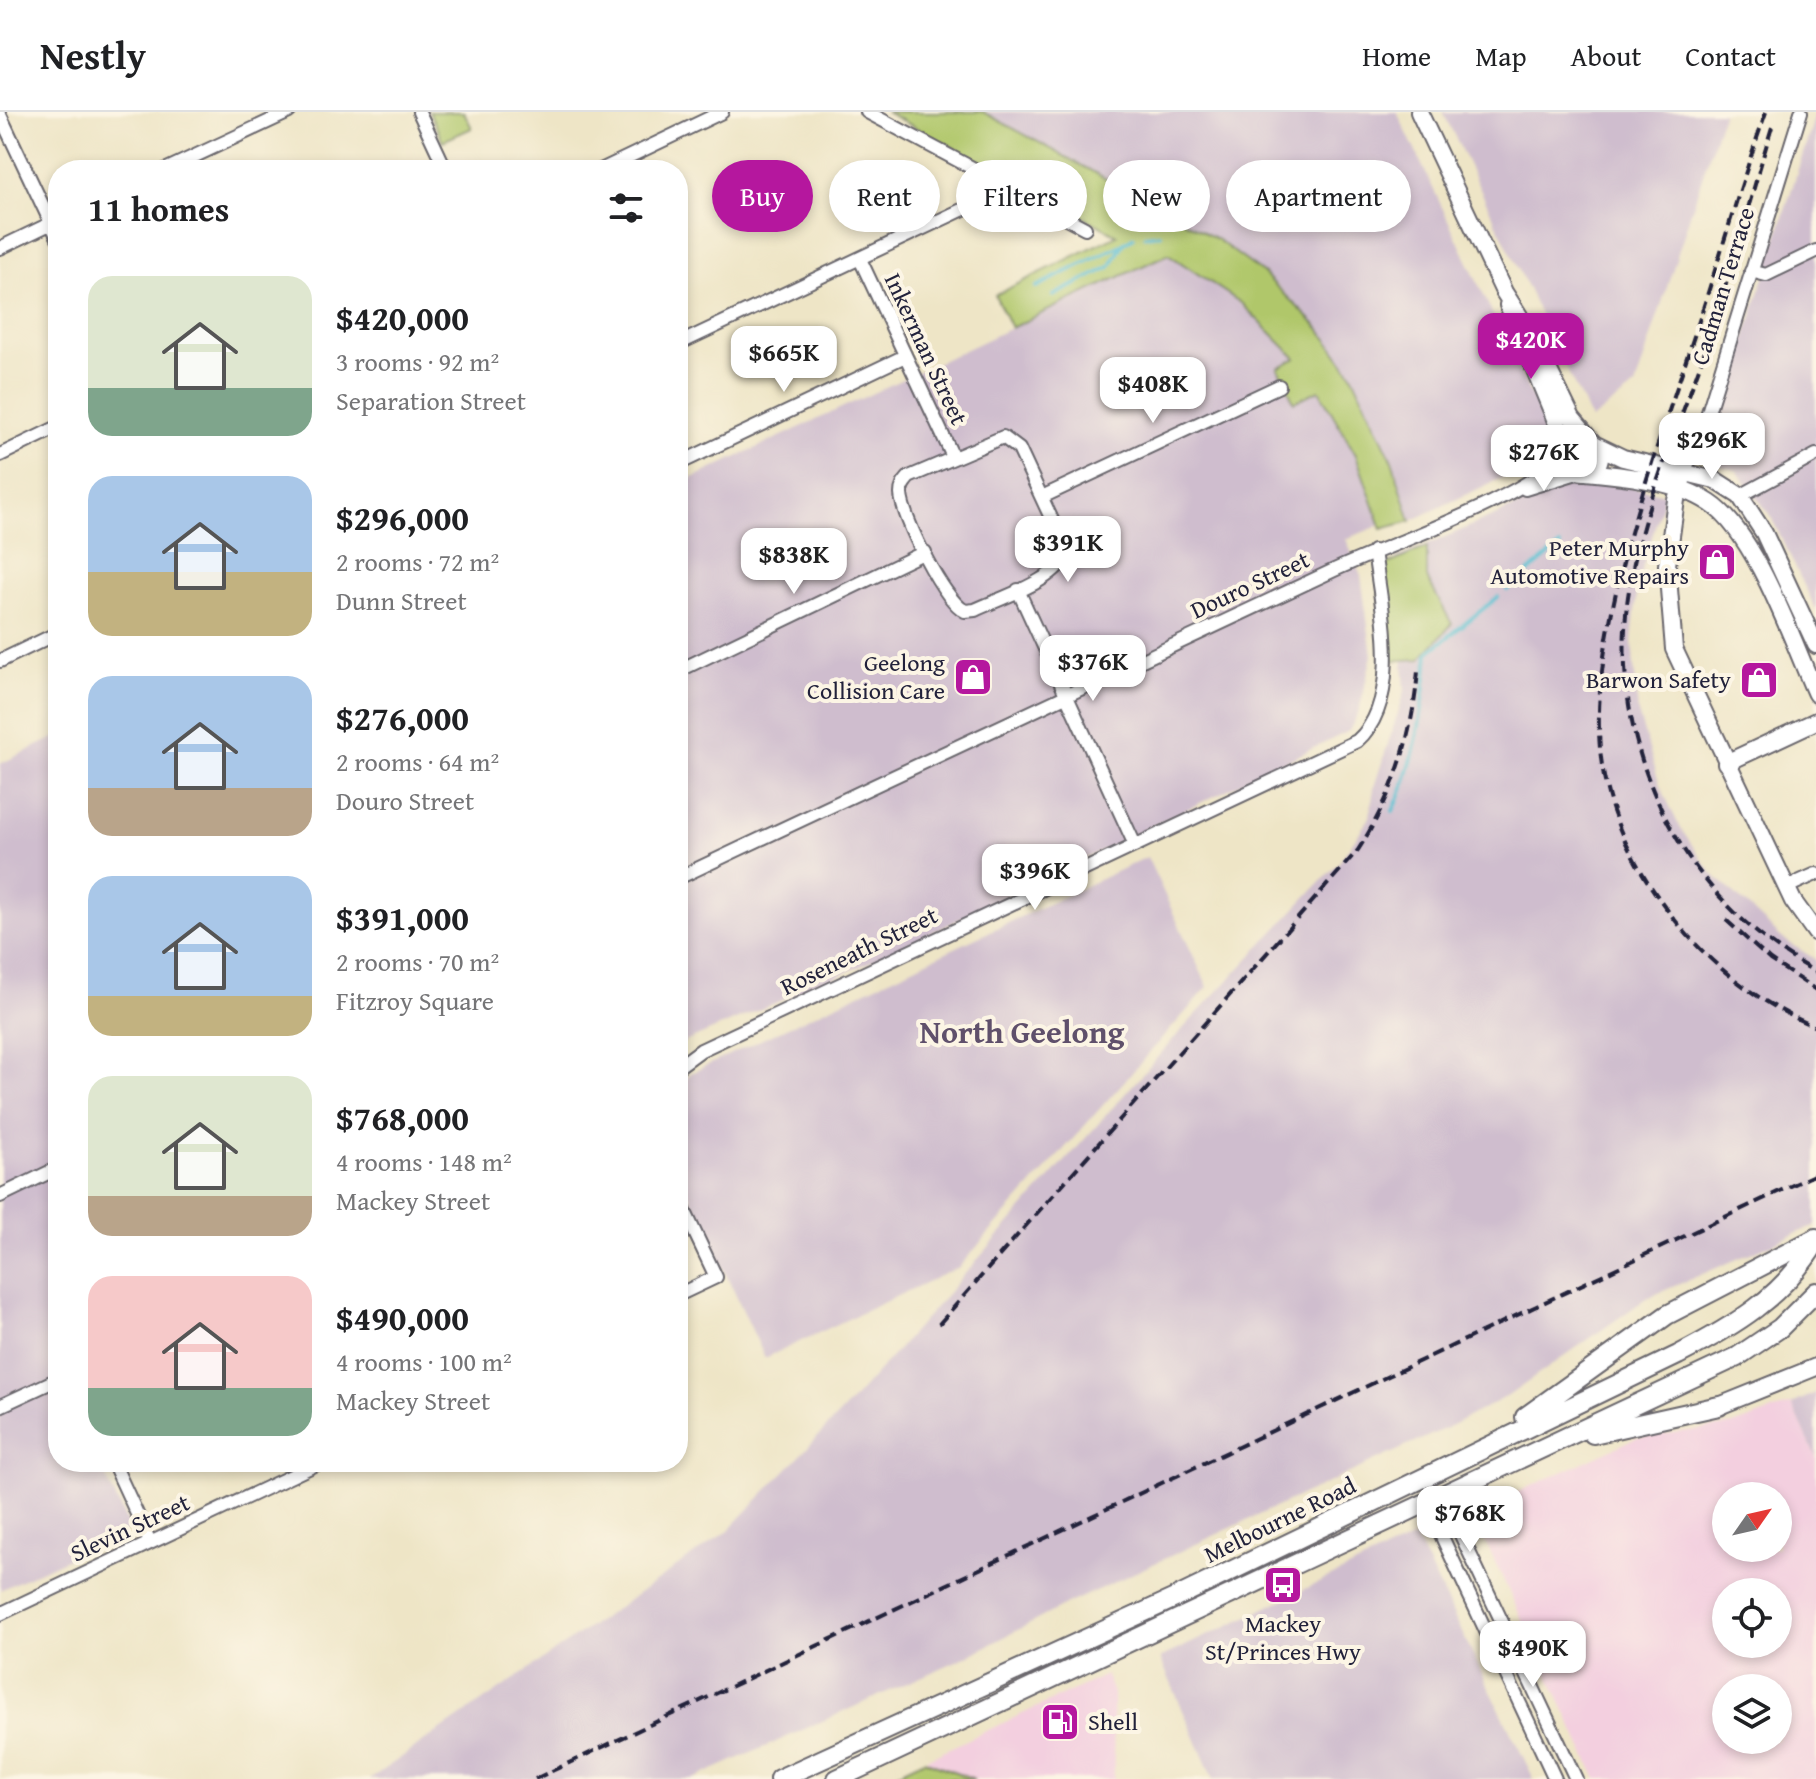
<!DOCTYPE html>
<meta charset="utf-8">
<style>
:root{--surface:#fff;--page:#f6f6f6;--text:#202124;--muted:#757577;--line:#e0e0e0;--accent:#b5179e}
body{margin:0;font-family:"Gentium Book Plus",serif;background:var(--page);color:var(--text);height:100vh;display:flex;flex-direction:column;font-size:30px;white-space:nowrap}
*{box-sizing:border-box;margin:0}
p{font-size:26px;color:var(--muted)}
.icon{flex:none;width:44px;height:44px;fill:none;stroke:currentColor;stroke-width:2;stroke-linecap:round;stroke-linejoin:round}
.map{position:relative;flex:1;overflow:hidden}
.sheet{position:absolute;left:48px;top:48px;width:640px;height:1312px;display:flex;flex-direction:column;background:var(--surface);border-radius:32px;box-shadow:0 4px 12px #0003}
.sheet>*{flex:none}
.banner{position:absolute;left:712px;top:48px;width:760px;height:72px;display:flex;gap:16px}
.needle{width:52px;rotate:56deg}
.fabs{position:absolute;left:1712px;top:1370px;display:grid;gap:16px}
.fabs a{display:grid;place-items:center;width:80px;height:80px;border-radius:50%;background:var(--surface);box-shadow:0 4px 12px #0003;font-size:40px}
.price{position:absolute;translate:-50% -68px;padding:0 18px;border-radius:16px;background:#fff;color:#222;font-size:26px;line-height:52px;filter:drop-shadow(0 2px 4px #0008)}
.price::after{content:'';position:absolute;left:50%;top:48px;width:24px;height:18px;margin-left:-12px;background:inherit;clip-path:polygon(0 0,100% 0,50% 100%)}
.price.selected{background:var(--accent);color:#fff}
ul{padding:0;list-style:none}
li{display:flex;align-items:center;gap:24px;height:200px;padding:0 40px}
li span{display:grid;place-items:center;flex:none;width:224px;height:160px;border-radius:24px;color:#555}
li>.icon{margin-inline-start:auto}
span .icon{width:96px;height:96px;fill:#fffc;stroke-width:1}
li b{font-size:34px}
h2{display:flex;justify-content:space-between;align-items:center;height:96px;padding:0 40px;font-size:34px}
.pill{padding:0 28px;border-radius:36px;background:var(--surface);box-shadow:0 4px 12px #0003;font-size:28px;line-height:72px}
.pill.selected{background:var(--accent);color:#fff}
header{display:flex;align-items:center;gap:48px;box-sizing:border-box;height:112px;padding:0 40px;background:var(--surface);border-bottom:2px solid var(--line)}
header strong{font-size:38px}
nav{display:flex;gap:44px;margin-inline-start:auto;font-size:28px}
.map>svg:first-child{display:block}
.built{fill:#f3cfdf;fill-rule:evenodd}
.industrial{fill:#cfbdce}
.green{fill:#b0c76b;stroke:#697453;stroke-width:2}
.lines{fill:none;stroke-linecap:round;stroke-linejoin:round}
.stream{stroke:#52bbd0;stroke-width:4}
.minor-casing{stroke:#69666c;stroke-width:16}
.major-casing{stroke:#69666c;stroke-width:20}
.highway-casing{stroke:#69666c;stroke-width:22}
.minor{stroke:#fff;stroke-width:12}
.major{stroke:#fff;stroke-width:16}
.highway{stroke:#fff;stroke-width:18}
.rail{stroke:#22223b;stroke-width:4;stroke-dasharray:12 6;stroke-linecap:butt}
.labels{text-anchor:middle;stroke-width:8;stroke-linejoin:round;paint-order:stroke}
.street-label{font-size:24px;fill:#22223b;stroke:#fcf5e5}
.poi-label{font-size:24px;fill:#22223b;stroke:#fcf5e5;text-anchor:end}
.district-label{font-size:32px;font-weight:bold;fill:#5f506b;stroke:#fcf5e5}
</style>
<header>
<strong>Nestly</strong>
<nav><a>Home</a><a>Map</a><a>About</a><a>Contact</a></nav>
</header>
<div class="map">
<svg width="1816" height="1667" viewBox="0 0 1816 1667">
<rect width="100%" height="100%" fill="#fcf5e5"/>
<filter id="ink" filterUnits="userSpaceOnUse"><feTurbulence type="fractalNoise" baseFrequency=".0125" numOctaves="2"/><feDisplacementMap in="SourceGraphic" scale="16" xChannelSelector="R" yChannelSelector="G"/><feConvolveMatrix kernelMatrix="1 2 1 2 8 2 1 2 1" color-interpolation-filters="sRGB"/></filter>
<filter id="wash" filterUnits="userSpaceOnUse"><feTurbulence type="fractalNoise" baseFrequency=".006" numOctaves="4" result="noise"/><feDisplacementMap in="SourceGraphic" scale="32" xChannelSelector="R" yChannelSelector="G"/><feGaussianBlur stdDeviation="1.8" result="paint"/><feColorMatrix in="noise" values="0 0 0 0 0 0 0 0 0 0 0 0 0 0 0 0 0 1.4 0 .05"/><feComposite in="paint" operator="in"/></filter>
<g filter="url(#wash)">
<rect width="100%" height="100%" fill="#eee5c6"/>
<path class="built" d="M1792,1292L1816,1345V1667H1597L1472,1401L1636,1326L1733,1313ZM1726,1384H1778V1436H1726ZM1726,1480H1778V1532H1726ZM1726,1576H1778V1628H1726Z
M1106,1563L1113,1581L1114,1667H974L924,1648Z"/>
<path class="industrial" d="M984,0H1397L1554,332L1539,348L1411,409L1392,348L1352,262L1318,215L1277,173L1215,126Z
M1443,0H1723L1635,275L1591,308Z
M1816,0V498L1770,403L1736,358L1706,350Z
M1168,142L1221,175L1283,231L1296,247L1294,289L1319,277L1344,318L1365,365L1381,413L1346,427L1361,464L1372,543L1359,599L1349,619L879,846L678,933V373Z
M1610,370L1665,382L1638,470L1632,529L1638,601L1660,673L1680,716L1711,760L1782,826L1816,848V1113L1647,1186L1508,1284L1446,1316L1067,1492L970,1543L693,1667H370L727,1420L851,1290L1179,921L1340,749L1370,705L1374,675L1405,579L1396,446L1567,373Z
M58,624V1247L52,1250L58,1263V1350H99L130,1417L0,1478V652Z
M1147,745L1208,875L959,1155L765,1246L678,1059V979L691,961Z
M1816,1281V1345L1792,1292Z
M1415,1425L1534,1667H1213L1160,1546Z"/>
<path class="green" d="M429,0H464L472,16L443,29Z
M886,0H983L1215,126L1264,162L1318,215L1352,262L1392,348L1411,409L1382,417L1356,343L1319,278L1294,290L1278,256L1296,246L1241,191L1168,142L1011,216L995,183L1117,123Z
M1427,435V466L1452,512L1420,547L1386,549L1377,457Z
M924,1648L974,1667H885Z"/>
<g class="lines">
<path class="stream" d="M1145,124L1160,122
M1036,175L1123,132
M1053,184L1110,155L1123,132L1134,125
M1507,478L1560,434
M1393,699C1416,650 1424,595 1428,541L1498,485"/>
</g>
</g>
<g filter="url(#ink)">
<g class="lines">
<g class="minor-casing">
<path id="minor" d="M419,0L446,58
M867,0L1085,116
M0,3L58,126
M165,58L289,0
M601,58L722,0
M0,136L58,108
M860,147L953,345
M1751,159L1766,163L1816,139
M678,232L987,86L997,70
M1003,325L1019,337L1066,438C1063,467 1000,486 975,498L965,499C944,489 902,405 901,382C901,374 904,371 909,365Z
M0,343L58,315
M678,352L905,244
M1685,359L1705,310L1801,0
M1525,377L1580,360
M1740,384L1816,343
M1042,385L1279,274
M1018,478L1135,733
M0,549L58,521
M678,559L925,440
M678,766C895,663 1113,562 1330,460C1396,429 1518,390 1567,341
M1787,775L1816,762
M678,955L701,938L1357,629C1404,588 1381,493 1374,439
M0,1084L58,1056
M678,1085L716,1165L678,1183
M0,1294L58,1267
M113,1350L150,1430
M1437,1387L1453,1406L1576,1667
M1437,1387V1414L1555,1667
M0,1502L321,1350"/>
</g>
<g class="major-casing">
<path id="major" d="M1419,0L1504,180L1532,224L1572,306L1592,330
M1508,193L1568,338
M1568 344a16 16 0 1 1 32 0a16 16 0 1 1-32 0Z
M1596,333L1623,346L1715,368L1740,384L1764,421L1816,533
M1685,359L1676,388L1667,453L1674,537L1793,789L1816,821
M1586,360C1626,364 1675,368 1710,391C1756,421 1793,531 1816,582
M1726,651L1816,609
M1719,1294L1816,1255"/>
</g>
<g class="highway-casing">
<path id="highway" d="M1525,1305L1667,1203L1816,1126
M1593,1322L1719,1294
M779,1667L1175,1486L1678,1243C1734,1214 1783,1185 1816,1130
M837,1667L1737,1245L1780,1216L1816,1180"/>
</g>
<use href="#minor" class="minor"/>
<use href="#major" class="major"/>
<use href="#highway" class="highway"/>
<path class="rail" d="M1766,0C1737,82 1714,166 1686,248C1660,326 1634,400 1616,480C1589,605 1586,689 1666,796C1703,848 1757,891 1816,915
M1772,15C1750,87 1731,159 1708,230C1681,310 1644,389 1630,472C1603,626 1677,786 1816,860
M1726,808L1770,848L1816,878
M939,1212L1358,738C1394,682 1412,626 1418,559
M535,1667L1816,1062"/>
</g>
</g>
<defs>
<g id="shop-square" transform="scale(2)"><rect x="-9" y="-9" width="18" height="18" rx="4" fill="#b5179e" stroke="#fcf5e5"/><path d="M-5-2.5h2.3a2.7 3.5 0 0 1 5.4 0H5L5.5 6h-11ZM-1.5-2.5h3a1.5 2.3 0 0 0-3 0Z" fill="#fff"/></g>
<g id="bus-square" transform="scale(2)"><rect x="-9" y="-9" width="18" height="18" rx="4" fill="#b5179e" stroke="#fcf5e5"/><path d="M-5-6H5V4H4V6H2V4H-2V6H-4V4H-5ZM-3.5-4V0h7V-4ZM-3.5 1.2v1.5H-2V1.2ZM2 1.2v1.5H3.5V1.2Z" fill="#fff"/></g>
<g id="fuel-square" transform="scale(2)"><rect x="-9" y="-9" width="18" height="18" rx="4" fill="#b5179e" stroke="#fcf5e5"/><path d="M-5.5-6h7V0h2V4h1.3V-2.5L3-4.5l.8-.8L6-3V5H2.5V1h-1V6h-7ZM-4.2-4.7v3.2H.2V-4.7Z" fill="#fff"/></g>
</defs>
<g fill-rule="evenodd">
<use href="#shop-square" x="1717" y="450"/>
<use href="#shop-square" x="973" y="565"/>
<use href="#shop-square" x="1759" y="568"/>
<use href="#bus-square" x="1283" y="1473"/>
<use href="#fuel-square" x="1060" y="1610"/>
</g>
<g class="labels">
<g class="street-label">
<text transform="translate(1723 174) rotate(-73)" y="8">Cadman Terrace</text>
<text transform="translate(926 237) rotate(65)" y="8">Inkerman Street</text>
<text transform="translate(1250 473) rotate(-25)" y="8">Douro Street</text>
<text transform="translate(859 839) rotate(-26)" y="8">Roseneath Street</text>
<text transform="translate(1280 1408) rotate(-26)" y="8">Melbourne Road</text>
<text transform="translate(130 1416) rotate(-25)" y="8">Slevin Street</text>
</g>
<g class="poi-label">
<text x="1689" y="444">Peter Murphy<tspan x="1689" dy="28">Automotive Repairs</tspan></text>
<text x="945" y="559">Geelong<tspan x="945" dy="28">Collision Care</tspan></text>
<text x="1731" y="576">Barwon Safety</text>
<text x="1283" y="1520" text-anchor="middle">Mackey<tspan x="1283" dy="28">St/Princes Hwy</tspan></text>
<text x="1088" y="1618" text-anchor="start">Shell</text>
</g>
<g class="district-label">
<text x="1022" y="931">North Geelong</text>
</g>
</g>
</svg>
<div class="fabs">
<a><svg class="needle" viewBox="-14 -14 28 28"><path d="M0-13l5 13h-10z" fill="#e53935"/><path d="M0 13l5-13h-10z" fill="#757577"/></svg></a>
<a><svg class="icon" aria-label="locate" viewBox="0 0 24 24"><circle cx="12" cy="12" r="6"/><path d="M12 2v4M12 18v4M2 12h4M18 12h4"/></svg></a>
<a><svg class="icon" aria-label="layers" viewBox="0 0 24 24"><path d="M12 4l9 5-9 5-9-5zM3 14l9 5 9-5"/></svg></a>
</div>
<b class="price selected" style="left:1531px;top:269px">$420K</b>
<b class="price" style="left:784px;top:282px">$665K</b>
<b class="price" style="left:1153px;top:313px">$408K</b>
<b class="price" style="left:1712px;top:369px">$296K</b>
<b class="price" style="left:1544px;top:381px">$276K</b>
<b class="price" style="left:1068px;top:472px">$391K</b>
<b class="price" style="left:794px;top:484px">$838K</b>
<b class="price" style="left:1093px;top:591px">$376K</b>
<b class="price" style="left:1035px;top:800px">$396K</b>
<b class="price" style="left:1470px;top:1442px">$768K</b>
<b class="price" style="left:1533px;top:1577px">$490K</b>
<div class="banner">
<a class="pill selected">Buy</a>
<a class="pill">Rent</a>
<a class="pill">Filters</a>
<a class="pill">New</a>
<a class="pill">Apartment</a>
</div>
<section class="sheet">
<h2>11 homes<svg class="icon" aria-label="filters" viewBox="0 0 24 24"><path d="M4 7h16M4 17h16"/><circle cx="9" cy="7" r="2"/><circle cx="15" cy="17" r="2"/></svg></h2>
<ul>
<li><span style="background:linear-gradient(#dfe7d0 70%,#7fa58c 0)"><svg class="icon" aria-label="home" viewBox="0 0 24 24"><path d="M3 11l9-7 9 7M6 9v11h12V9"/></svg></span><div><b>$420,000</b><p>3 rooms · 92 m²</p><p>Separation Street</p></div></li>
<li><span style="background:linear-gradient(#a9c7e8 60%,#c2b280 0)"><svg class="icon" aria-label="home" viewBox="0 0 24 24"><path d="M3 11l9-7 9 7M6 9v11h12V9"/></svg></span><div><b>$296,000</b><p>2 rooms · 72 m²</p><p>Dunn Street</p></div></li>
<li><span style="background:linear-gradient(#a9c7e8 70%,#b9a48a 0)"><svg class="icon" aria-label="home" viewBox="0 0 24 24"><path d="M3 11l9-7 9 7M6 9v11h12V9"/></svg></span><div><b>$276,000</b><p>2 rooms · 64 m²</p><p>Douro Street</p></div></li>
<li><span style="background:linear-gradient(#a9c7e8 75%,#c2b280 0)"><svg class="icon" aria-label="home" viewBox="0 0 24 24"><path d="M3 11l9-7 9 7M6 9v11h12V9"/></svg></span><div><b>$391,000</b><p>2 rooms · 70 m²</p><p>Fitzroy Square</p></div></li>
<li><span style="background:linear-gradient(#dfe7d0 75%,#b9a48a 0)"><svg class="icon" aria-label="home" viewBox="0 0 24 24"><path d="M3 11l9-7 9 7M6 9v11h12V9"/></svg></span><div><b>$768,000</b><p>4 rooms · 148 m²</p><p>Mackey Street</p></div></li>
<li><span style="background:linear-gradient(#f6c9c9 70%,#7fa58c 0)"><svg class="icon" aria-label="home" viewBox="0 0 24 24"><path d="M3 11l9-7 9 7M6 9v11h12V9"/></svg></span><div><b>$490,000</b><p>4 rooms · 100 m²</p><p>Mackey Street</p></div></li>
</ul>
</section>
</div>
